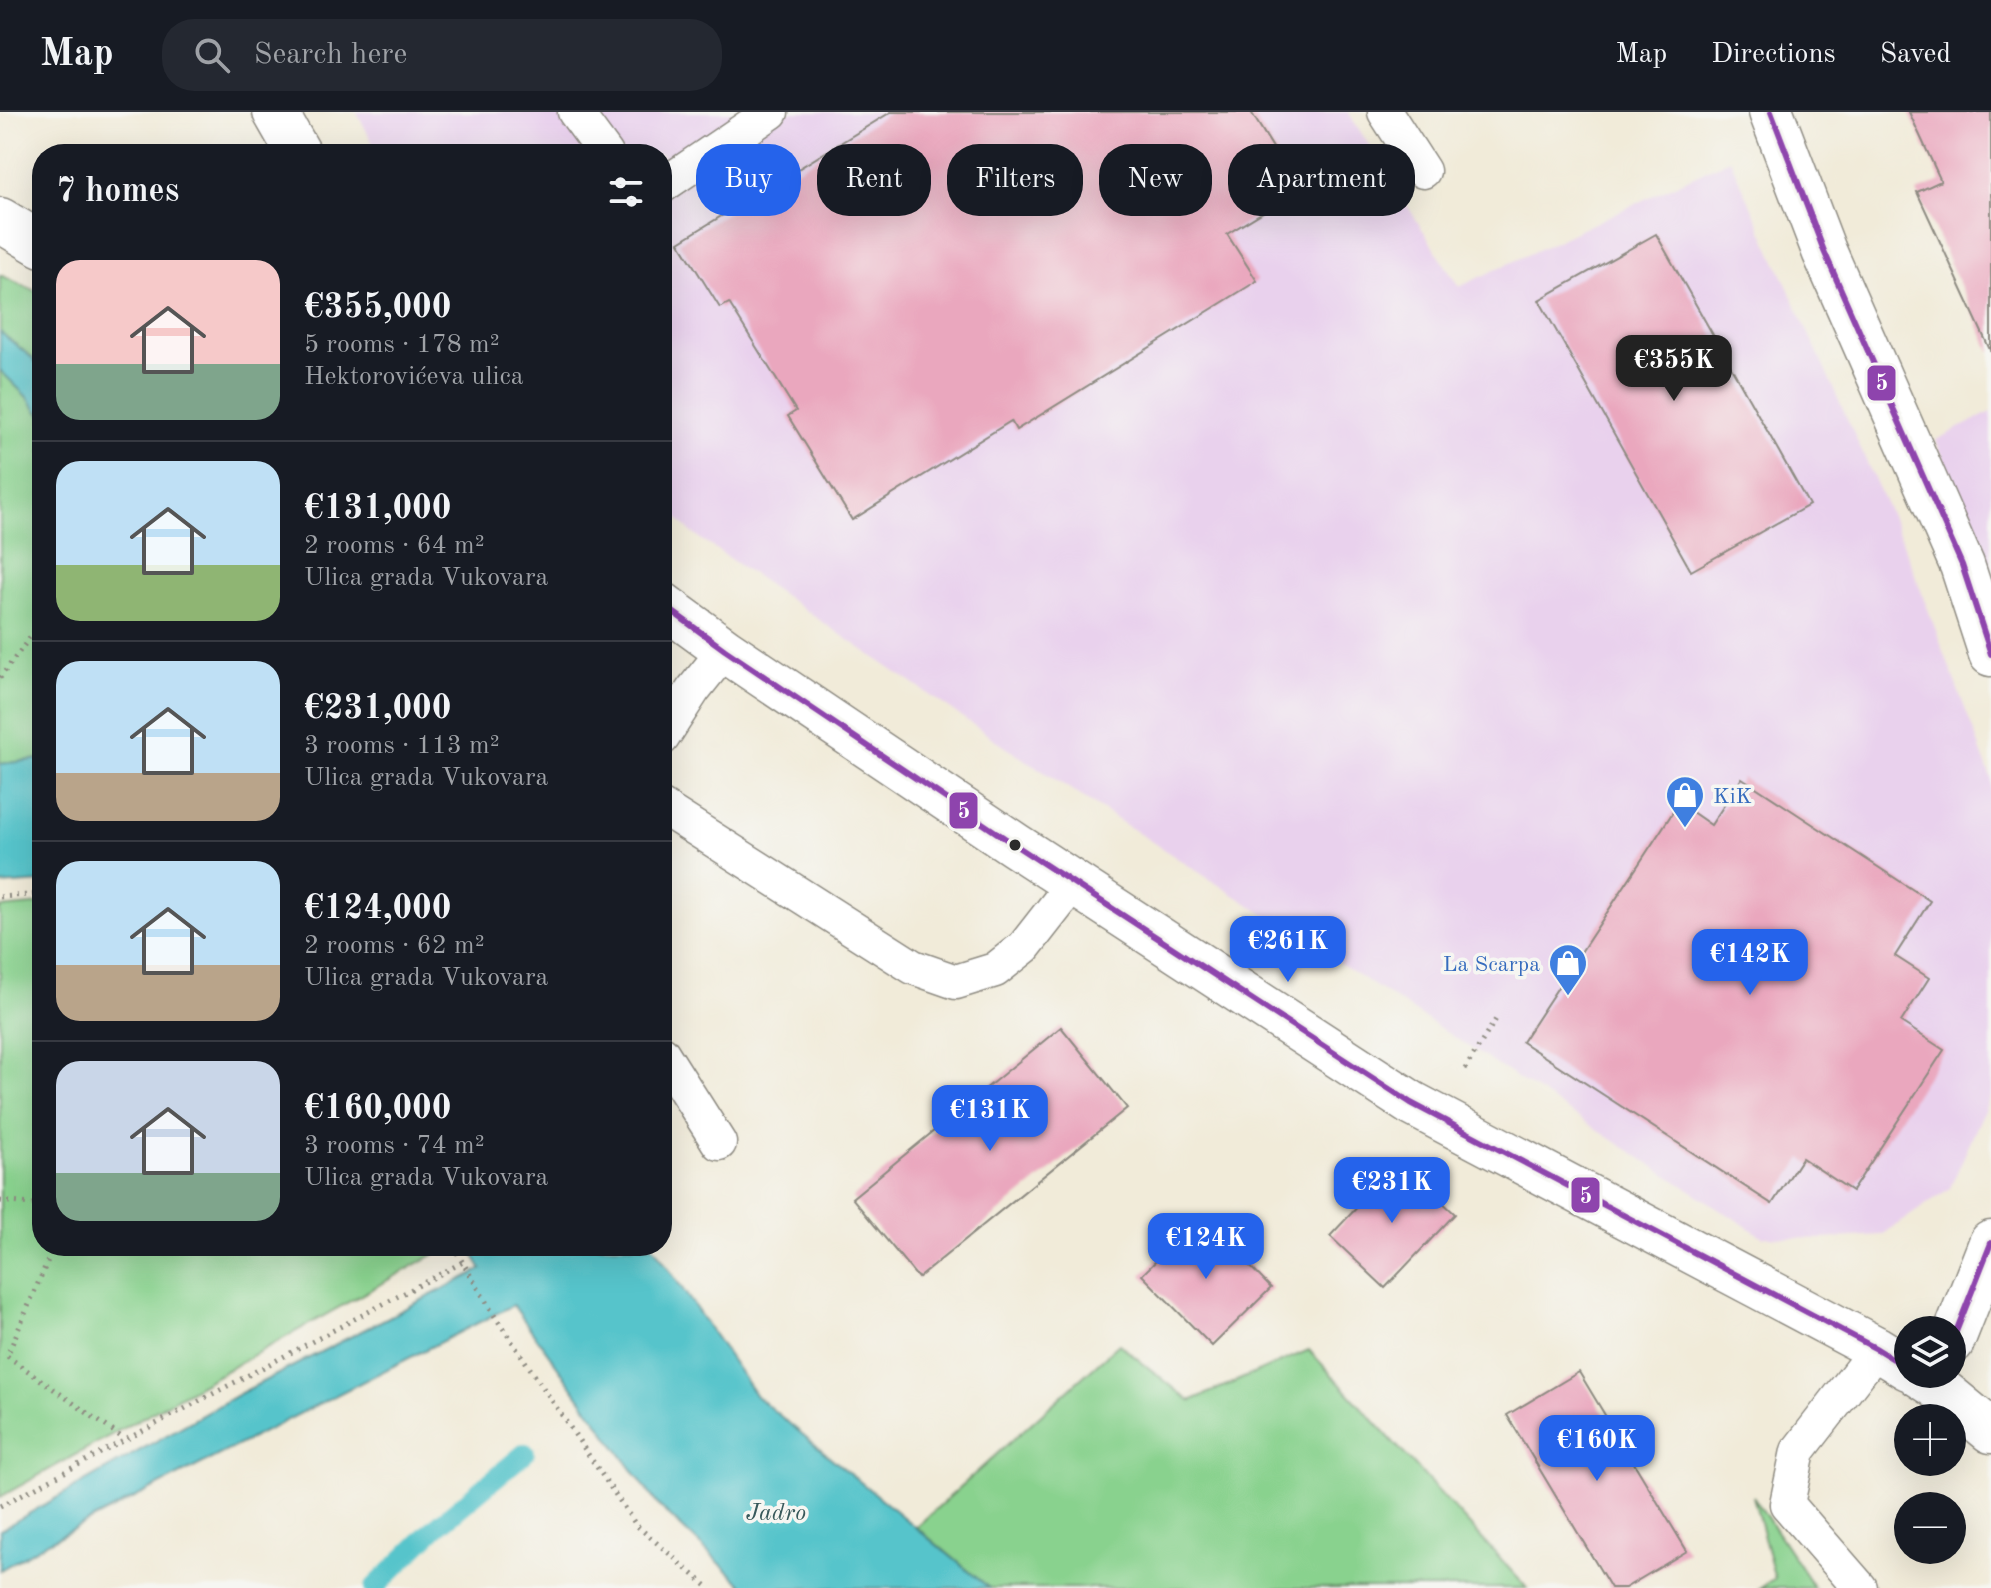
<!DOCTYPE html>
<meta charset="utf-8">
<style>
:root{--surface:#171b24;--page:#242831;--text:#f1f3f6;--muted:#9ea1a6;--line:#363941;--accent:#2563eb}
body{margin:0;font-family:"Old Standard TT",serif;background:var(--page);color:var(--text);height:100vh;display:flex;flex-direction:column;font-size:30px;white-space:nowrap}
*{box-sizing:border-box;margin:0}
p{font-size:26px;color:var(--muted)}
.icon{flex:none;width:44px;height:44px;fill:none;stroke:currentColor;stroke-width:2;stroke-linecap:round;stroke-linejoin:round}
.map{position:relative;flex:1;overflow:hidden}
.sheet{position:absolute;left:32px;top:32px;width:640px;height:1112px;display:flex;flex-direction:column;background:var(--surface);border-radius:32px;box-shadow:0 8px 32px #0002}
.sheet>*{flex:none}
.guide{position:absolute;left:696px;top:32px;width:760px;height:72px;display:flex;gap:16px}
.fabs{position:absolute;left:1894px;top:1204px;display:grid;gap:16px}
.fabs a{display:grid;place-items:center;width:72px;height:72px;border-radius:50%;background:var(--surface);box-shadow:0 8px 32px #0002;font-size:40px}
.price{position:absolute;translate:-50% -68px;padding:0 18px;border-radius:16px;background:var(--accent);color:#fff;font-size:26px;line-height:52px;filter:drop-shadow(0 2px 4px #0008)}
.price::after{content:'';position:absolute;left:50%;top:48px;width:24px;height:18px;margin-left:-12px;background:inherit;clip-path:polygon(0 0,100% 0,50% 100%)}
.price.active{background:#222;color:#fff}
ul{padding:0;list-style:none}
li{display:flex;align-items:center;gap:24px;height:200px;padding:0 24px}
li+li{border-top:2px solid var(--line)}
li span{display:grid;place-items:center;flex:none;width:224px;height:160px;border-radius:24px;color:#555}
li>.icon{margin-inline-start:auto}
span .icon{width:96px;height:96px;fill:#fffc;stroke-width:1}
li b{font-size:34px}
h2{display:flex;justify-content:space-between;align-items:center;height:96px;padding:0 24px;font-size:34px}
.pill{padding:0 28px;border-radius:32px;background:var(--surface);box-shadow:0 8px 32px #0002;font-size:28px;line-height:72px}
.pill.active{background:var(--accent);color:#fff}
header{display:flex;align-items:center;gap:48px;box-sizing:border-box;height:112px;padding:0 40px;background:var(--surface);border-bottom:2px solid var(--line)}
header strong{font-size:38px}
nav{display:flex;gap:44px;margin-inline-start:auto;font-size:28px}
.search{width:560px;height:72px;background:var(--page);display:flex;align-items:center;gap:20px;box-sizing:border-box;padding:0 28px;border-radius:32px;color:var(--muted);font-size:30px}
.map>svg:first-child{display:block}
.built{fill:#e9d1ed}
.green{fill:#89d28e;stroke:#5a7e5c;stroke-width:2}
.water{fill:#57c4cb;stroke:#41787b;stroke-width:2}
.lines{fill:none;stroke-linecap:round;stroke-linejoin:round}
.stream{stroke:#57c4cb;stroke-width:20}
.building{fill:#eaa7be}
.lane-casing{stroke:#8e8b82;stroke-width:37}
.street-casing{stroke:#8e8b82;stroke-width:47}
.path{stroke:#8e8b82;stroke-width:5;stroke-dasharray:2 6;stroke-linecap:butt}
.lane{stroke:#fff;stroke-width:34}
.street{stroke:#fff;stroke-width:44}
.bus-1-casing{stroke:#f6f6f2;stroke-width:12}
.bus-1{stroke:#8e44ad;stroke-width:6}
.bus-dot{fill:#2b2b2b;stroke:#f6f6f2;stroke-width:3}
.labels{text-anchor:middle;stroke-width:7;stroke-linejoin:round;paint-order:stroke}
.shop-label{font-size:22px;fill:#366cbe;stroke:#f6f6f2;text-anchor:start}
.water-label{font-size:24px;font-style:italic;fill:#38595b;stroke:#f6f6f2}
.line-badge{stroke:#f6f6f2;stroke-width:3}
.badge-label{font-size:22px;text-anchor:middle;font-weight:bold;fill:#fff}
</style>
<header>
<strong>Map</strong>
<div class="search"><svg class="icon" aria-label="search" viewBox="0 0 24 24"><circle cx="10" cy="10" r="6"/><path d="M15 15l6 6"/></svg>Search here</div>
<nav><a>Map</a><a>Directions</a><a>Saved</a></nav>
</header>
<div class="map">
<svg width="1991" height="1476" viewBox="0 0 1991 1476">
<rect width="100%" height="100%" fill="#f6f6f2"/>
<filter id="ink" filterUnits="userSpaceOnUse"><feTurbulence type="fractalNoise" baseFrequency=".0125" numOctaves="2"/><feDisplacementMap in="SourceGraphic" scale="16" xChannelSelector="R" yChannelSelector="G"/><feConvolveMatrix kernelMatrix="1 2 1 2 8 2 1 2 1" color-interpolation-filters="sRGB"/></filter>
<filter id="wash" filterUnits="userSpaceOnUse"><feTurbulence type="fractalNoise" baseFrequency=".006" numOctaves="4" result="noise"/><feDisplacementMap in="SourceGraphic" scale="32" xChannelSelector="R" yChannelSelector="G"/><feGaussianBlur stdDeviation="1.8" result="paint"/><feColorMatrix in="noise" values="0 0 0 0 0 0 0 0 0 0 0 0 0 0 0 0 0 1.4 0 .05"/><feComposite in="paint" operator="in"/></filter>
<g filter="url(#wash)">
<rect width="100%" height="100%" fill="#f1ebd9"/>
<path class="built" d="M357,0H1348L1459,175L1730,47L1904,433L1991,666V983L1950,1076L1882,1123L1823,1127L1763,1125L1013,640L692,421L662,390V42H378Z
M1991,300V467L1936,328Z"/>
<path class="green" d="M0,163L42,182V257L31,245L0,220Z
M0,258L28,286L42,305V647L0,652Z
M42,792V1134H436L438,1140L0,1385V796Z
M1119,1232L1190,1289L1309,1238L1527,1476H989L916,1415Z
M1753,1384L1814,1476H1760L1775,1467Z"/>
<path class="water" d="M0,220L31,245L42,257V305L28,286L0,258Z
M42,647V770L0,773V652Z
M468,1134H653L756,1284L989,1476H746L658,1393L513,1193L48,1430L0,1458V1418L239,1282L482,1157Z"/>
<g class="lines">
<path class="stream" d="M374,1476L435,1416L525,1341"/>
</g>
<g id="blocks">
<path class="building" d="M891,0H1251L1299,78L1227,122L1257,169L1016,318L1011,309L852,408L788,304L796,299L729,191L720,196L679,130Z
M1909,0H1991V240L1917,80L1941,69Z
M1656,122L1809,393L1691,459L1539,188Z
M1742,666L1930,789L1895,844L1929,866L1901,910L1944,938L1852,1079L1802,1046L1772,1092L1522,930L1679,691L1711,713Z
M1061,915L1127,996L918,1166L852,1086Z
M1400,1050L1455,1102L1385,1176L1330,1124Z
M1201,1104L1271,1176L1212,1234L1142,1163Z
M1579,1260L1687,1439L1625,1476H1611L1507,1303Z"/>
</g>
</g>
<g filter="url(#ink)">
<use href="#blocks" fill-opacity="0" stroke="#8e8b82" stroke-width="2"/>
<g class="lines">
<g class="lane-casing">
<path id="lane" d="M575,0L606,42
M1385,0L1423,59
M662,74L771,0
M662,626L693,578L725,538
M662,695L913,855L956,870L995,858L1024,835L1074,771
M662,941L719,1031
M1860,1476L1787,1392L1798,1339L1877,1237"/>
</g>
<g class="street-casing">
<path id="street" d="M275,0L299,42
M1771,0L1824,139L1962,453L1991,542
M0,108L42,133
M662,492L725,538L1015,733L1411,991L1877,1237L1908,1256
M1952,1230L1991,1131
M1918,1262L1935,1273L1991,1319"/>
</g>
<path class="path" d="M0,566L42,509
M0,785L42,782
M1465,957L1496,907
M0,1089L42,1093
M54,1134L7,1244L124,1327
M453,1134L494,1203L636,1413L709,1476
M0,1394L463,1150"/>
<use href="#lane" class="lane"/>
<use href="#street" class="street"/>
<g class="bus-1-casing">
<path id="bus-1" d="M1771,0L1824,139L1962,453L1991,542
M662,492L725,538L1015,733L1411,991L1877,1237L1908,1256
M1952,1230L1991,1131"/>
</g>
<use href="#bus-1" class="bus-1"/>
</g>
</g>
<defs>
<g id="shop-pin" transform="scale(2)"><path d="M0 17L-7.5 6A9.5 9.5 0 1 1 7.5 6Z" fill="#3f7fe0" stroke="#f6f6f2"/><path d="M-5-2.5h2.3a2.7 3.5 0 0 1 5.4 0H5L5.5 6h-11ZM-1.5-2.5h3a1.5 2.3 0 0 0-3 0Z" fill="#fff"/></g>
</defs>
<g fill-rule="evenodd">
<use href="#shop-pin" x="1685" y="683"/>
<use href="#shop-pin" x="1568" y="851"/>
</g>
<circle class="bus-dot" cx="1015" cy="733" r="7"/>
<g class="labels">
<g class="shop-label">
<text x="1713" y="691">KiK</text>
<text x="1540" y="859" text-anchor="end">La Scarpa</text>
</g>
<g class="water-label">
<text x="776" y="1408">Jadro</text>
</g>
</g>
<g class="line-badge">
<rect x="1866" y="252" width="31" height="38" rx="8" fill="#8e44ad"/>
<rect x="948" y="679" width="31" height="39" rx="8" fill="#8e44ad"/>
<rect x="1570" y="1064" width="31" height="38" rx="8" fill="#8e44ad"/>
</g>
<g class="badge-label">
<text x="1882" y="278">5</text>
<text x="964" y="706">5</text>
<text x="1586" y="1091">5</text>
</g>
</svg>
<div class="fabs">
<a><svg class="icon" aria-label="layers" viewBox="0 0 24 24"><path d="M12 4l9 5-9 5-9-5zM3 14l9 5 9-5"/></svg></a>
<a>+</a>
<a>−</a>
</div>
<b class="price active" style="left:1674px;top:291px">€355K</b>
<b class="price" style="left:1288px;top:872px">€261K</b>
<b class="price" style="left:1750px;top:885px">€142K</b>
<b class="price" style="left:990px;top:1041px">€131K</b>
<b class="price" style="left:1392px;top:1113px">€231K</b>
<b class="price" style="left:1206px;top:1169px">€124K</b>
<b class="price" style="left:1597px;top:1371px">€160K</b>
<div class="guide">
<a class="pill active">Buy</a>
<a class="pill">Rent</a>
<a class="pill">Filters</a>
<a class="pill">New</a>
<a class="pill">Apartment</a>
</div>
<section class="sheet">
<h2>7 homes<svg class="icon" aria-label="filters" viewBox="0 0 24 24"><path d="M4 7h16M4 17h16"/><circle cx="9" cy="7" r="2"/><circle cx="15" cy="17" r="2"/></svg></h2>
<ul>
<li><span style="background:linear-gradient(#f6c9c9 65%,#7fa58c 0)"><svg class="icon" aria-label="home" viewBox="0 0 24 24"><path d="M3 11l9-7 9 7M6 9v11h12V9"/></svg></span><div><b>€355,000</b><p>5 rooms · 178 m²</p><p>Hektorovićeva ulica</p></div></li>
<li><span style="background:linear-gradient(#bfe0f5 65%,#8fb573 0)"><svg class="icon" aria-label="home" viewBox="0 0 24 24"><path d="M3 11l9-7 9 7M6 9v11h12V9"/></svg></span><div><b>€131,000</b><p>2 rooms · 64 m²</p><p>Ulica grada Vukovara</p></div></li>
<li><span style="background:linear-gradient(#bfe0f5 70%,#b9a48a 0)"><svg class="icon" aria-label="home" viewBox="0 0 24 24"><path d="M3 11l9-7 9 7M6 9v11h12V9"/></svg></span><div><b>€231,000</b><p>3 rooms · 113 m²</p><p>Ulica grada Vukovara</p></div></li>
<li><span style="background:linear-gradient(#bfe0f5 65%,#b9a48a 0)"><svg class="icon" aria-label="home" viewBox="0 0 24 24"><path d="M3 11l9-7 9 7M6 9v11h12V9"/></svg></span><div><b>€124,000</b><p>2 rooms · 62 m²</p><p>Ulica grada Vukovara</p></div></li>
<li><span style="background:linear-gradient(#c9d6e8 70%,#7fa58c 0)"><svg class="icon" aria-label="home" viewBox="0 0 24 24"><path d="M3 11l9-7 9 7M6 9v11h12V9"/></svg></span><div><b>€160,000</b><p>3 rooms · 74 m²</p><p>Ulica grada Vukovara</p></div></li>
</ul>
</section>
</div>
